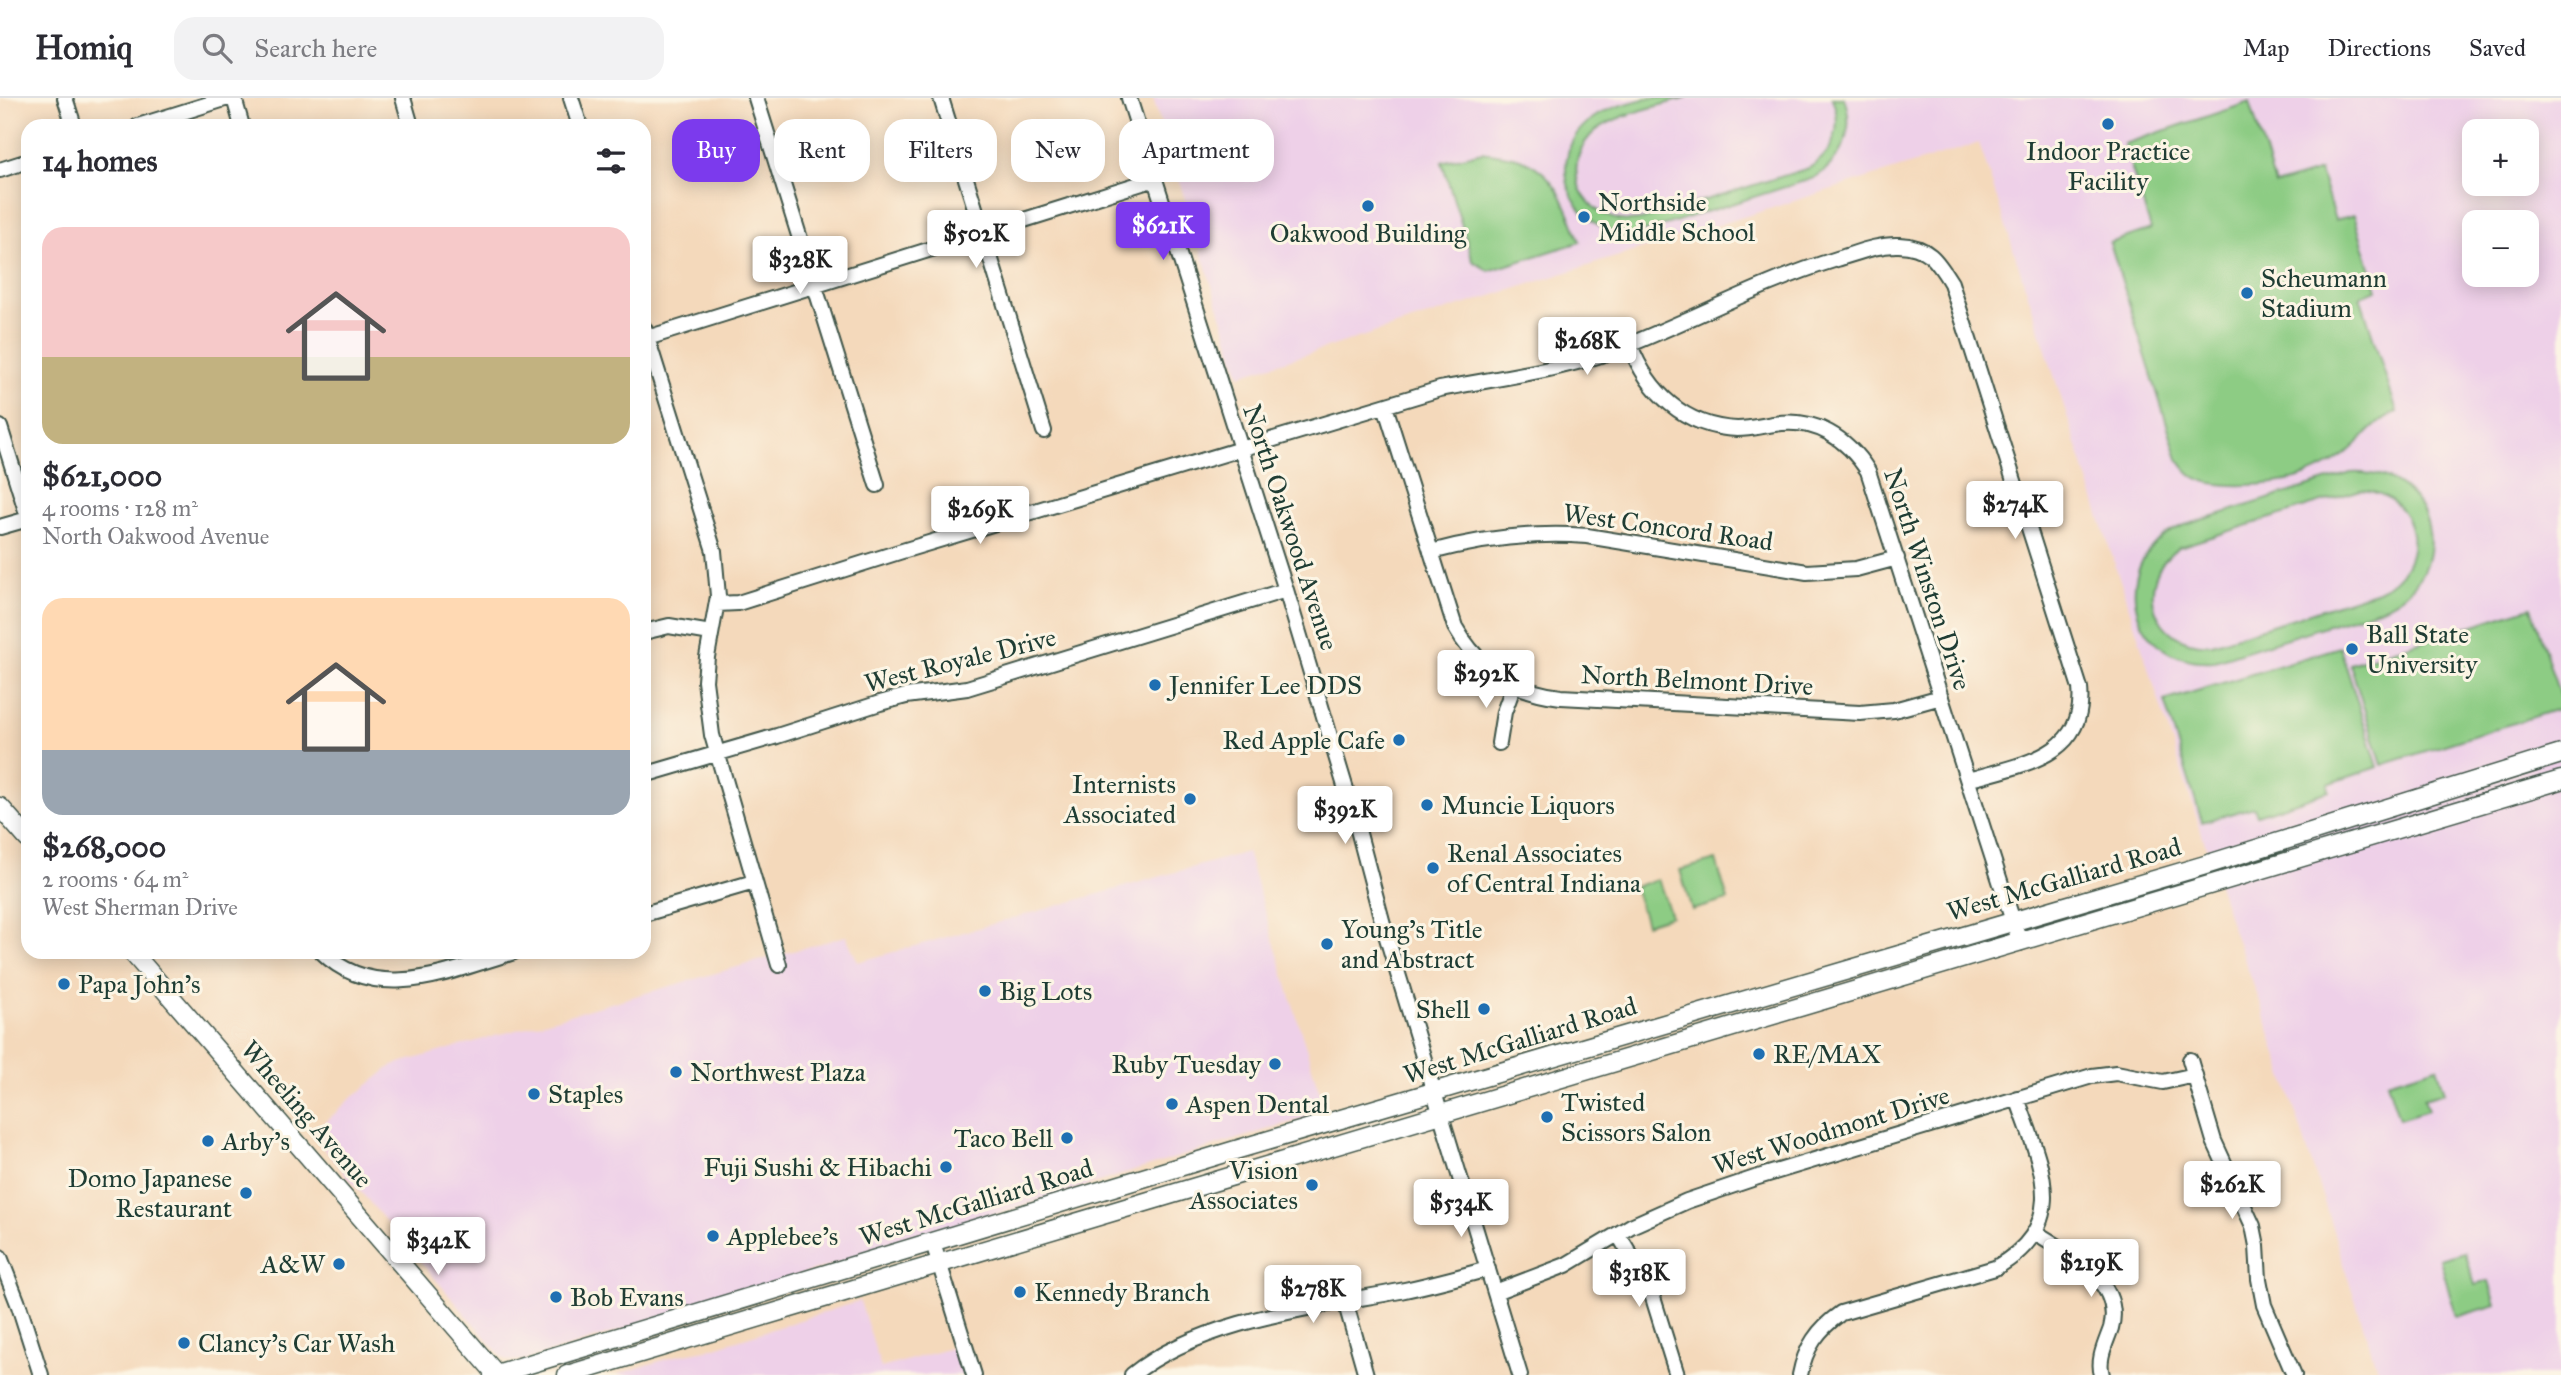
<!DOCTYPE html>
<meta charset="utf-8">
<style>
:root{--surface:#fff;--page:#f2f2f3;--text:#2b2b33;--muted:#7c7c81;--line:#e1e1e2;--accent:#7c3aed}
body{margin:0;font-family:"IM FELL Great Primer",serif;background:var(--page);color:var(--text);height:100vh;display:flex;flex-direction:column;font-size:26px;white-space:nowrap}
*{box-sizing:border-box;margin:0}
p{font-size:23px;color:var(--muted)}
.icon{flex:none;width:38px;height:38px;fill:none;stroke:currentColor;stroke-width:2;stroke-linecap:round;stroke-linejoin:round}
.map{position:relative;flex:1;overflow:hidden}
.side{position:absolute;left:21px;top:21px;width:630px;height:840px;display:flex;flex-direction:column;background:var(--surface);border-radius:21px;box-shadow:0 4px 18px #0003}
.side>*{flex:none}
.hud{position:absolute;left:672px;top:21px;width:665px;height:63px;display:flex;gap:14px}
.fabs{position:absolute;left:2462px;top:21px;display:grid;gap:14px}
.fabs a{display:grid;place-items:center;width:77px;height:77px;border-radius:14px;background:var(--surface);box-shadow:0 4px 18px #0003;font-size:35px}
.price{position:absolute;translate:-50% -60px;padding:0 16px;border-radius:7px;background:#fff;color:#222;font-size:23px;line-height:46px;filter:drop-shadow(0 2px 4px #0008)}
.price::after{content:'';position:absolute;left:50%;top:42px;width:21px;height:16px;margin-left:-10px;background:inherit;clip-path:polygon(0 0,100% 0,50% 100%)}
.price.on{background:var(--accent);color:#fff}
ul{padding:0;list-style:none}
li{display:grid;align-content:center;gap:14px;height:371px;padding:0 21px}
li span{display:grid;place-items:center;height:217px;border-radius:21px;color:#555}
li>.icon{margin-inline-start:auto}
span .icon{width:126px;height:126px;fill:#fffc;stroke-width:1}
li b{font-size:30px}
h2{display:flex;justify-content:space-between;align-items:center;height:84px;padding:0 21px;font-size:30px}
.pill{padding:0 24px;border-radius:21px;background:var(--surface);box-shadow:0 4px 18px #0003;font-size:24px;line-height:63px}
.pill.on{background:var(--accent);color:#fff}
header{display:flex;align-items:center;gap:42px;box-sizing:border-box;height:98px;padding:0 35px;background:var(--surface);border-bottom:2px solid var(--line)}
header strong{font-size:33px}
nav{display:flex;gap:38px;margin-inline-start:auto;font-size:24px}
.search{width:490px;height:63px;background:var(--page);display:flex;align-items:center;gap:18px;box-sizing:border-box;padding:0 24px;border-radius:21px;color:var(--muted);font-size:26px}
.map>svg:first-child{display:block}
.built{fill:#eed0e8;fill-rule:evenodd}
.green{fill:#8dcc84;stroke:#56845c;stroke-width:2;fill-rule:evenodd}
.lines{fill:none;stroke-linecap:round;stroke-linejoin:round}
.minor-casing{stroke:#3f5448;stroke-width:18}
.major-casing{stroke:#3f5448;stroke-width:21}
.minor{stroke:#fff;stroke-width:14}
.major{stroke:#fff;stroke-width:18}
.poi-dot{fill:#1f6fb2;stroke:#fcf5e5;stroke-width:2.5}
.labels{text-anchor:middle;stroke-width:6;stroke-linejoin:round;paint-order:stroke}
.poi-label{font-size:26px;fill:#1f3d34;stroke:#fcf5e5;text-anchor:start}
.street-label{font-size:26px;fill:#1f3d34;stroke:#fcf5e5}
</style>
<header>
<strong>Homiq</strong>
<div class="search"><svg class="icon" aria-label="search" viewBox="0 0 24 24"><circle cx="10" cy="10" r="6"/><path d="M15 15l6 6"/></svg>Search here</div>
<nav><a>Map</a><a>Directions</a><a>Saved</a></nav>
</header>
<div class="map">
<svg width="2561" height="1277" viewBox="0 0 2561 1277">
<rect width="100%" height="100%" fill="#fcf5e5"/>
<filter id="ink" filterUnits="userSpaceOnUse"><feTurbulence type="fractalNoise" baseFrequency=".0143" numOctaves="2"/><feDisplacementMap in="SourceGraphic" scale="14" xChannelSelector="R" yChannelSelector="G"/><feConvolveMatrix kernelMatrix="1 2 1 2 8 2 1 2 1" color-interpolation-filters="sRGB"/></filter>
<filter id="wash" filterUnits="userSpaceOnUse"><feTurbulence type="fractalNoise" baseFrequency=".00686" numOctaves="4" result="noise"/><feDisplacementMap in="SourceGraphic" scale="28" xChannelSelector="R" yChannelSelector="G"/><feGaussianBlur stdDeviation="1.57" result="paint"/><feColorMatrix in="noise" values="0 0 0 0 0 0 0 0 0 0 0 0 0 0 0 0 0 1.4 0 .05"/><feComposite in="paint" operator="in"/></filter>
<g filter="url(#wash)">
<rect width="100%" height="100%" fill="#f4d9bb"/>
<path class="built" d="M1153,0H2561V1277H2379L2264,915L2231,826L1979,45L1240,277ZM2474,33H2527V86H2474ZM2474,124H2527V177H2474Z
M1247,754L1316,983L1327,1013L526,1262L509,1263L503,1260L312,1037L347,1004L393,967L846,838L858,864Z
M860,1203L881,1270L958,1248L967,1277H615L679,1257L706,1252Z"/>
<path class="green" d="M1647,0H1687C1661,8 1610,17 1591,37C1554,77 1593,133 1644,121L1809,70C1835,54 1843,28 1832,0H1844C1856,32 1842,63 1814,80L1614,143L1610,132C1565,117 1549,56 1588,24C1604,10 1627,6 1647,0Z
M2250,4L2275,87L2320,73L2335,122L2354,117L2377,192L2360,198L2397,314C2375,322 2362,344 2343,358C2329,368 2315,375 2299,380C2276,387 2211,393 2192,377C2186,373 2182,366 2178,361L2110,145L2151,131L2124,46Z
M1482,54C1494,56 1508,57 1520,61C1557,74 1568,111 1580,144L1489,173L1473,163L1442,64Z
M2351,375C2436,370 2461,477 2382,510L2215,563C2129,570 2103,461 2182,428ZM2360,392C2420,395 2432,469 2378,493L2212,546C2153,551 2131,482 2179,449Z
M2531,509L2561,602V610L2382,667L2350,566Z
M2340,549L2378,669L2328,686L2329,693L2257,717L2254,709L2202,724L2164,603Z
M1716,762L1728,802L1692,812L1680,772Z
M1658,781L1671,818L1646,826L1634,789Z
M2437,969L2445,994L2424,1000L2428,1012L2399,1021L2387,984Z
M2465,1154L2475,1187L2489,1183L2496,1207L2456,1219L2440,1161Z"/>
</g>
<g filter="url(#ink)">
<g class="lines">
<g class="minor-casing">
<path id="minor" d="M65,0L74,28
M234,0L242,28
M403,0L411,28
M571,0L580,28
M756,0L877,387
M941,0L1044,333
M1129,0L1286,492L1357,728L1384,830L1520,1277
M138,28L228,0
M0,72L28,63
M644,230L714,453L718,498L707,559L705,583L712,637L779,867
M644,241L1155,81
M1630,247C1648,294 1684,329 1737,331C1750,331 1761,328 1774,326C1815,319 1847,340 1868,373L2020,845
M1385,308L1455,529C1478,570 1514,594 1561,599L1860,615L1894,612L1941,599
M0,329L28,419
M0,429L28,421
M1431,454C1483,440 1533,434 1587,438L1807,474L1856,471L1897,460
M717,506L738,505L899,454L1440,291C1504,279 1571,271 1631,246C1700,218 1765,183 1837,161C1857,155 1878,146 1899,147C1928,148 1937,162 1951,185L2080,590C2087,659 2019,667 1968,682
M644,534L669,528L711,535
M1499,645L1504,614L1514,587
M644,677L777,638L880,605L906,598L967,590L1286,492
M644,816L754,784
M322,854C377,908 452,872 514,854
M2190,962L2214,1043L2253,1128L2257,1148L2259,1181L2264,1207L2294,1277
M2035,1134C2067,1155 2124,1183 2111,1230C2106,1245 2097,1261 2102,1277
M1618,1136L1650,1190L1677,1277
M933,1145L974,1277
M0,1159L19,1208L41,1277
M1495,1194L1566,1167L1631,1128L1687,1103L1755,1080L2092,978L2116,975L2163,984L2195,977
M1345,1203L1366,1277
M1132,1277C1200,1222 1316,1209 1400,1193C1429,1187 1459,1179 1488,1171
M1800,1277C1805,1250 1818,1231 1841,1215L1995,1170C2073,1126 2040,1066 2017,1000"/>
</g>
<g class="major-casing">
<path id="major" d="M0,709L28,741
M132,854L497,1277
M493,1277L1232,1053L2202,768L2561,656
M567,1277C1231,1077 1897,884 2561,682"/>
</g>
<use href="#minor" class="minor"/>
<use href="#major" class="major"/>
</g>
</g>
<g class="poi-dot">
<circle cx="2108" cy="26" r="7"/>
<circle cx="1368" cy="108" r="7"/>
<circle cx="1584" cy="119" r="7"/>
<circle cx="2247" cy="195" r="7"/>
<circle cx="2352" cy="551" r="7"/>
<circle cx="1155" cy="587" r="7"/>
<circle cx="1399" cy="642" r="7"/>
<circle cx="1190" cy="701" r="7"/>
<circle cx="1427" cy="707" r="7"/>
<circle cx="1433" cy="770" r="7"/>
<circle cx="1327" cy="846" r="7"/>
<circle cx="64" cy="886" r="7"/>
<circle cx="985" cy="893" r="7"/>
<circle cx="1484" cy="911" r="7"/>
<circle cx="1759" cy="956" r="7"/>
<circle cx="1275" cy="966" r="7"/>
<circle cx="676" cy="974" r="7"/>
<circle cx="534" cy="996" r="7"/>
<circle cx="1172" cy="1006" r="7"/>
<circle cx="1547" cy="1019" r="7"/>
<circle cx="1067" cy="1040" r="7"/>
<circle cx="208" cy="1043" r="7"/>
<circle cx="946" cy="1069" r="7"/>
<circle cx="1312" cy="1087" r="7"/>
<circle cx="246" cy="1095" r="7"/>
<circle cx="713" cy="1138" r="7"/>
<circle cx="339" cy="1166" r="7"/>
<circle cx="1020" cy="1194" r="7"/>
<circle cx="556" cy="1199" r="7"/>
<circle cx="184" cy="1245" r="7"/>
</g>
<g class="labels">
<g class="poi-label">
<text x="2108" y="62" text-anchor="middle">Indoor Practice<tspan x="2108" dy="30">Facility</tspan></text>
<text x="1598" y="113">Northside<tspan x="1598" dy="30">Middle School</tspan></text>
<text x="1368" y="144" text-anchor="middle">Oakwood Building</text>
<text x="2261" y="189">Scheumann<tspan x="2261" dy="30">Stadium</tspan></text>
<text x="2366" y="545">Ball State<tspan x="2366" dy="30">University</tspan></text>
<text x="1169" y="596">Jennifer Lee DDS</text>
<text x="1385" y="651" text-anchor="end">Red Apple Cafe</text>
<text x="1176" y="695" text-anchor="end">Internists<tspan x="1176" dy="30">Associated</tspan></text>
<text x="1441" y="716">Muncie Liquors</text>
<text x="1447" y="764">Renal Associates<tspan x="1447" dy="30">of Central Indiana</tspan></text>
<text x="1341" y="840">Young's Title<tspan x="1341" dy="30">and Abstract</tspan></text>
<text x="78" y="895">Papa John's</text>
<text x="999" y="902">Big Lots</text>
<text x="1470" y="920" text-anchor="end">Shell</text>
<text x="1773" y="965">RE/MAX</text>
<text x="1261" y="975" text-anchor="end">Ruby Tuesday</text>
<text x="690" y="983">Northwest Plaza</text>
<text x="548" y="1005">Staples</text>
<text x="1561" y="1013">Twisted<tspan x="1561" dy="30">Scissors Salon</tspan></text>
<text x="1186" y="1015">Aspen Dental</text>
<text x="1053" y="1049" text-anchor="end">Taco Bell</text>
<text x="222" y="1052">Arby's</text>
<text x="932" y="1078" text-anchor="end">Fuji Sushi &amp; Hibachi</text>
<text x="1298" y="1081" text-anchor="end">Vision<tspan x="1298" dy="30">Associates</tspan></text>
<text x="232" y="1089" text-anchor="end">Domo Japanese<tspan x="232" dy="30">Restaurant</tspan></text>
<text x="727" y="1147">Applebee's</text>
<text x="325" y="1175" text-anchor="end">A&amp;W</text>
<text x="1034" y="1203">Kennedy Branch</text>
<text x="570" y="1208">Bob Evans</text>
<text x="198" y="1254">Clancy's Car Wash</text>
</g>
<g class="street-label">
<text transform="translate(1291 429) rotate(72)" y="9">North Oakwood Avenue</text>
<text transform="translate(1668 429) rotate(8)" y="9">West Concord Road</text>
<text transform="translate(1928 481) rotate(72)" y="9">North Winston Drive</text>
<text transform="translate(960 562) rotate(-14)" y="9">West Royale Drive</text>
<text transform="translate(1697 582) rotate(3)" y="9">North Belmont Drive</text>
<text transform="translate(2064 781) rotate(-16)" y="9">West McGalliard Road</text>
<text transform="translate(1520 942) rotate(-17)" y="9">West McGalliard Road</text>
<text transform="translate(307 1016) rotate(49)" y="9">Wheeling Avenue</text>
<text transform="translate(1831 1032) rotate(-17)" y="9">West Woodmont Drive</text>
<text transform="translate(976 1104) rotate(-17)" y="9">West McGalliard Road</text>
</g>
</g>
</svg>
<div class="fabs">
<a>+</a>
<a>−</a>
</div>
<b class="price on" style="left:1163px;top:164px">$621K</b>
<b class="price" style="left:976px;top:172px">$502K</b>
<b class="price" style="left:800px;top:198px">$328K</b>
<b class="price" style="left:1587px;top:279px">$268K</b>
<b class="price" style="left:2015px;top:443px">$274K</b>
<b class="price" style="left:980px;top:448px">$269K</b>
<b class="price" style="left:1486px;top:612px">$292K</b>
<b class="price" style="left:1345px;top:748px">$392K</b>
<b class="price" style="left:2232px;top:1123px">$262K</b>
<b class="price" style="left:1461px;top:1141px">$534K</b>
<b class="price" style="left:438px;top:1179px">$342K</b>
<b class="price" style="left:2091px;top:1201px">$219K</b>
<b class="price" style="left:1639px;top:1211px">$318K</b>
<b class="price" style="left:1313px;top:1227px">$278K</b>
<div class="hud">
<a class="pill on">Buy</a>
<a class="pill">Rent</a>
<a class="pill">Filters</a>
<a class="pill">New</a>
<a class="pill">Apartment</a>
</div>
<section class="side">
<h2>14 homes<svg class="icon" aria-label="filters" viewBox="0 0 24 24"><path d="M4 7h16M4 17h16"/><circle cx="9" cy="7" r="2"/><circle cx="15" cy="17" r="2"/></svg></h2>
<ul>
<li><span style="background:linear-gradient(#f6c9c9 60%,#c2b280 0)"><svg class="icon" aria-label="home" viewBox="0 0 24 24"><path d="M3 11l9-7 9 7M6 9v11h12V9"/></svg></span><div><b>$621,000</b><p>4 rooms · 128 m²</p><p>North Oakwood Avenue</p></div></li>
<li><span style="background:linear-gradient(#ffd9b3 70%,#9aa5b1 0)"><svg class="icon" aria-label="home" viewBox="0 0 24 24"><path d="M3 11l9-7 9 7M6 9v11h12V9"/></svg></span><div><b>$268,000</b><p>2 rooms · 64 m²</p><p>West Sherman Drive</p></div></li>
</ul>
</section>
</div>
